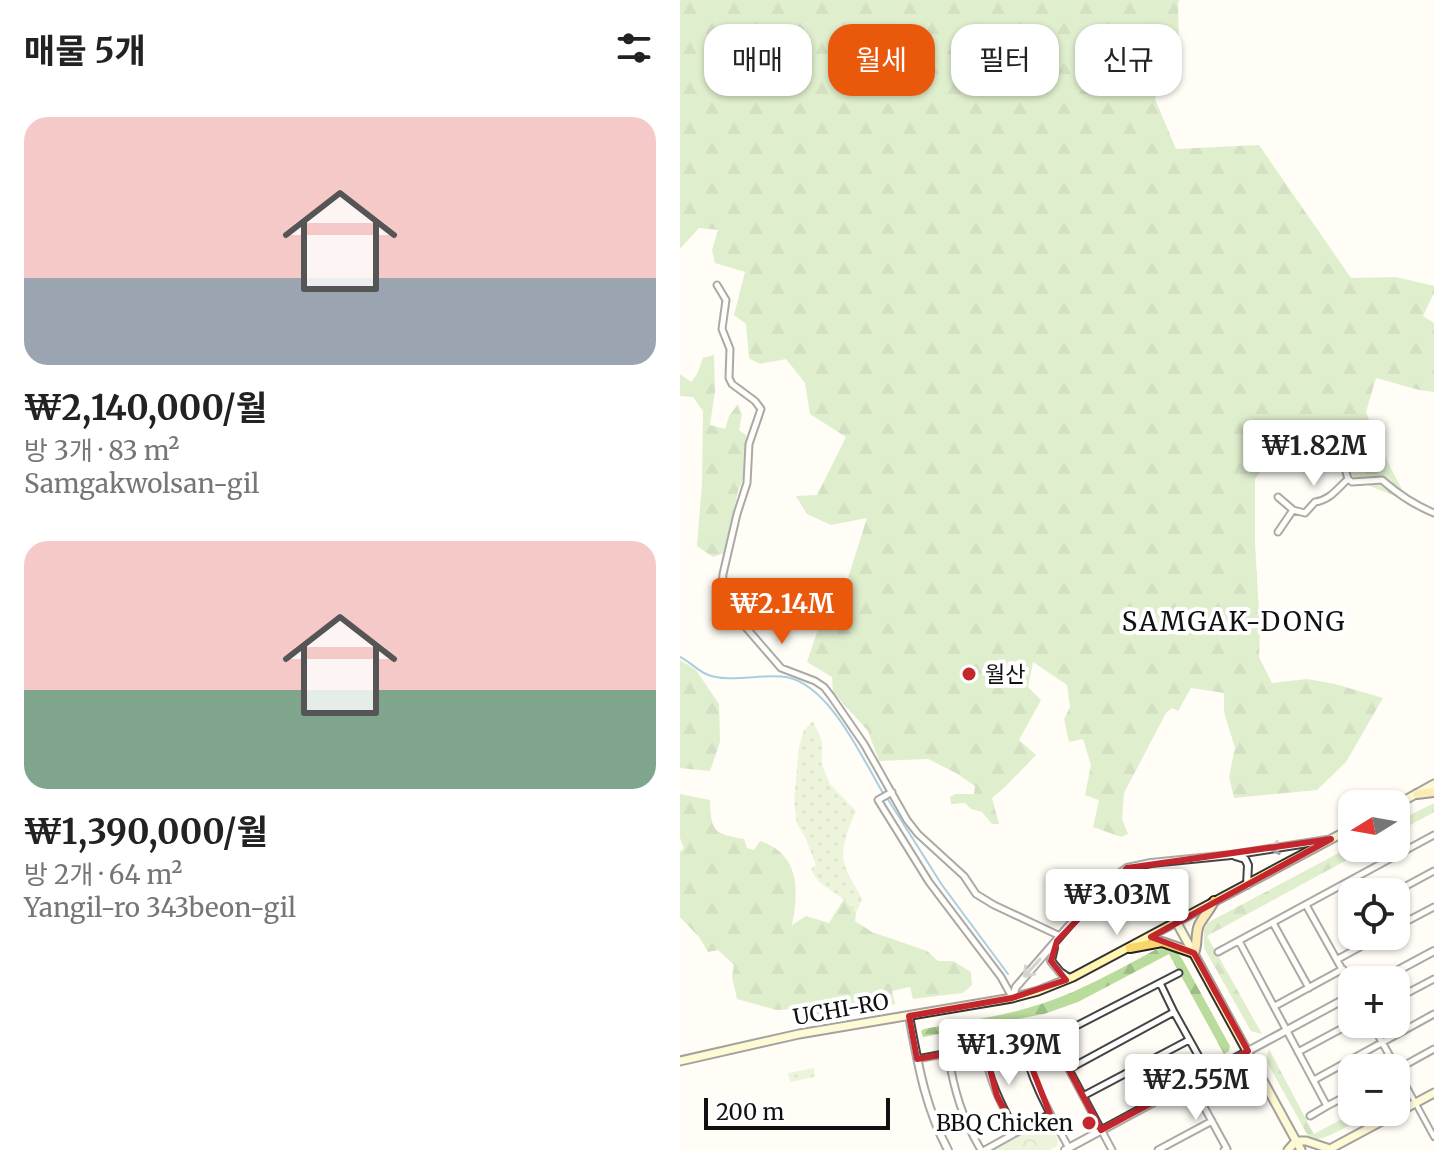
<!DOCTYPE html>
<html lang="ko">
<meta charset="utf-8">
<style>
:root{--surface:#fff;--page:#f2f2f2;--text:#222;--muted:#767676;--accent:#ea580c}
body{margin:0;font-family:Merriweather,"Noto Sans KR",serif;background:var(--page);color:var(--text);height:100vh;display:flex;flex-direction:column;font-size:30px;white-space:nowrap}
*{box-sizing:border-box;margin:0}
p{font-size:26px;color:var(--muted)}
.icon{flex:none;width:44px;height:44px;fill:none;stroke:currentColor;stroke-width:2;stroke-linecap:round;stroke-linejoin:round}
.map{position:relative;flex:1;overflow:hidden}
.panel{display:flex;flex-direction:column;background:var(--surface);width:680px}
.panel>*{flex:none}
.guide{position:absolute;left:24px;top:24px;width:610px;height:72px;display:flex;gap:16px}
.needle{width:52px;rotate:259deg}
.controls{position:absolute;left:658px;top:790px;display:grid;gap:16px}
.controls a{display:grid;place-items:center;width:72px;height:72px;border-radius:16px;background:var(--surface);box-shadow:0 2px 6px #0004;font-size:40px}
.scale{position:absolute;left:24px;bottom:20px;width:186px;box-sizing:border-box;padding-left:8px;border:4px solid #111;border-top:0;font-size:22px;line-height:28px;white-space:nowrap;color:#111;-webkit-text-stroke:6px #fff;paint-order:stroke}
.price{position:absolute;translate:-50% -68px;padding:0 18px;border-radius:8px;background:#fff;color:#222;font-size:26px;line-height:52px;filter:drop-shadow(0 2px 4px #0008)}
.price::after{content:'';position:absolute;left:50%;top:48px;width:24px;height:18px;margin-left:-12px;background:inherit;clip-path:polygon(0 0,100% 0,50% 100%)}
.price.current{background:var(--accent);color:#fff}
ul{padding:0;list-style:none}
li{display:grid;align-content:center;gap:16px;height:424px;padding:0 24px}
li span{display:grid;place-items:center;height:248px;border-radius:24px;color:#555}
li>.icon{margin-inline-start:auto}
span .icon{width:144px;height:144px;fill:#fffc;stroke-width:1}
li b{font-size:34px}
h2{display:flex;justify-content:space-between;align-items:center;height:96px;padding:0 24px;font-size:34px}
.pill{padding:0 28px;border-radius:24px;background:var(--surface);box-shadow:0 2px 6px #0004;font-size:28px;line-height:72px}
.pill.current{background:var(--accent);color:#fff}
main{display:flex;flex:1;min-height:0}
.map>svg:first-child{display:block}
.grass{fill:url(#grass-dots)}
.forest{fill:url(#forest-firs)}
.park{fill:url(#park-crowns)}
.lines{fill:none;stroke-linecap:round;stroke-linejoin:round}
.stream{stroke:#3f96cf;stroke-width:2}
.pedestrian-casing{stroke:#444;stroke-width:8}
.minor-casing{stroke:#444;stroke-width:9}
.tertiary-casing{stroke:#444;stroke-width:10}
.secondary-casing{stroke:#333;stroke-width:11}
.primary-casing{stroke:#222;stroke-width:12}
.pedestrian{stroke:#fff;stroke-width:4}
.minor{stroke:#fff;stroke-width:5}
.tertiary{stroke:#fff;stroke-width:6}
.secondary{stroke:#fff6b0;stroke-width:7}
.primary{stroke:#f9d66b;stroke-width:8}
.oneway{stroke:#a0a0a0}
.marked{fill:none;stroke:#c4262e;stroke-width:6;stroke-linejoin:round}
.poi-dot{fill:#c4262e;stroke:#fff;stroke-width:3}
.labels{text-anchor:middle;stroke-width:8;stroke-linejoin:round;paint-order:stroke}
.poi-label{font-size:22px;fill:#111;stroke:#fff;text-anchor:start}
.street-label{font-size:22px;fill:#111;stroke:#fff}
.quarter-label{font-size:26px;letter-spacing:2px;fill:#111;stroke:#fff}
</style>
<main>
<section class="panel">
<h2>매물 5개<svg class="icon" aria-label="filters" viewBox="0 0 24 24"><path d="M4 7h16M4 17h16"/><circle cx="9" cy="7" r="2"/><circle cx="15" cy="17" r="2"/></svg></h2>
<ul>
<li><span style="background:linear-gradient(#f6c9c9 65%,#9aa5b1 0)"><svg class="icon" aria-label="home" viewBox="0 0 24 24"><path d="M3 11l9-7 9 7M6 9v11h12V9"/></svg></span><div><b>₩2,140,000/월</b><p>방 3개 · 83 m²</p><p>Samgakwolsan-gil</p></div></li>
<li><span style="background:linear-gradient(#f6c9c9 60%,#7fa58c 0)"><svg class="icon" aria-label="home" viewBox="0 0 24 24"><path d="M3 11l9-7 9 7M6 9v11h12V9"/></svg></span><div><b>₩1,390,000/월</b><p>방 2개 · 64 m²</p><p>Yangil-ro 343beon-gil</p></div></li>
</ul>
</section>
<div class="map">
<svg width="754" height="1150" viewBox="0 0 754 1150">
<defs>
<pattern id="grass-dots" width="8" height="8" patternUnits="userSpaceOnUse" patternTransform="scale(2)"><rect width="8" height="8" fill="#d5ebbd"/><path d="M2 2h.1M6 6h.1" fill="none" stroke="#b6c8a1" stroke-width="1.8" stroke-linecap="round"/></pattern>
<pattern id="forest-firs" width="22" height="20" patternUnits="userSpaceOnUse" patternTransform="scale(2)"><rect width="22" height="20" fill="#b9dc9c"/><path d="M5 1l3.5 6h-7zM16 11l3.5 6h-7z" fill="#9ebc85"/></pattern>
<pattern id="park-crowns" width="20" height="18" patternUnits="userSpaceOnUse" patternTransform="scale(2)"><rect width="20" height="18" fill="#d5ebbd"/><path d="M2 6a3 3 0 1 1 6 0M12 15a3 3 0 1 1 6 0" fill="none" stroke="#b6c8a1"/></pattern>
</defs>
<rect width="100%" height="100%" fill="#fffdf5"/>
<path class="grass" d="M133,721L142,741V765L150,784L176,811C170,824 163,841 163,856C164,871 176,886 182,899L176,913C172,908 167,902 162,898C150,889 136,883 131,869L136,865L125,837L117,824L114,801L119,747L124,730Z
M134,1068L135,1077L110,1082L108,1073Z"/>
<path class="forest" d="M0,0H500L498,2L499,45L475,99L496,149L579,145L671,278L716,277L754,286V293L743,316L754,323V392L739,390L696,378L686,412L699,445L728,501L687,485L663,470L632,457H591L575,479V543L580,630L579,657L592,683L627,679L655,684L703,698L666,762L637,790L554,798L549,777L555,748L544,712V693L511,688L498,711L492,708L486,713L444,793L442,819L448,834L441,837L413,827L419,800L405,795L411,765L403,739L389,742L384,719L390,707L387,685L353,662L348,687L361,700L339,740L356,755L325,787L312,798L319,824H312L302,812L291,809L285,803L271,804L270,797L276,794H294L295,786L276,773L248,759L199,761L188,731L153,692L152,677L127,662L142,617L166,584L187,518L151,525L127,514L116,496L137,495L166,437L130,414L125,383L106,359L80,364L69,358L66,324L54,315L65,272L35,263L32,250L38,230L19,228L0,249Z
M34,355L35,391L30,425L45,429L49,416L58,404L62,415L59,430L66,435L65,475L58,491L44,553L33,557L17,546L22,483L23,411L13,397L0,396V374L11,382L17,374L23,358Z
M0,660L16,670L39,704L40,742L30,771L0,768Z
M0,794L30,800C31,832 33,833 64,839L67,848L74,850L80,841C120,854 119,890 112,925L126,916L149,923L164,899L176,913L175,921L192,932L247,951L258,961H273L291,972L292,985L283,993L233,999L230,987L212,991L215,1004L137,1018L126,1008L96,1010L57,999L52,977L54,965L38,950L28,952L19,937L0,917V852L4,848L0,838Z
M754,803V812L716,833V822Z
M672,846V848H689L527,936L582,1034L571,1031L524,948V930L527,923Z
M482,949L496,952L501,957L550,1046L549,1051L544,1054L489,954L398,1002L364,1014L243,1037L241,1031L244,1029C284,1021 326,1016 364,1003C403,990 439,969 475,950Z
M589,1049L634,1134L675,1112H692C681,1118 645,1142 633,1139C631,1139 630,1137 628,1136L587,1062V1056Z"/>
<path class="park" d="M362,1120L368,1122L378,1140L377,1146L370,1150H310Z"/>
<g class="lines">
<path class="stream" d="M0,657C10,662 17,670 26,674C48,684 83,673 106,677C150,685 182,758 203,793
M207,798L262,885L328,974"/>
<g class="pedestrian-casing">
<path id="pedestrian" d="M717,1069L754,1137"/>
</g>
<g class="minor-casing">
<path id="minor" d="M37,285L46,300L42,329L50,349L49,378L52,384L75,401L81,409L69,444L67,483L57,514L43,574L42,587L46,601L50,609L101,668L135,681L144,687L151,696L184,744L227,820L238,834L284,876L296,894L314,905L380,936
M664,465L668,479L672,482L702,480C718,494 734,505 754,513
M598,497L613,510L625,513L635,502C650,500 657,489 668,479
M598,532L613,510
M212,792L198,800L249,882L321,977L332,997
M661,886L672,905
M715,892L754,871
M626,905L672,987
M716,905L725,922
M593,923L629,988
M716,927L754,907
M559,941L647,1106L672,1093
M538,952L754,835
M658,959L700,936
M480,983L494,1012L528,1073
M716,999L754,979
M595,1006L663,969
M692,1024L717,1069
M370,1034L432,1150
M342,1039C350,1080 369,1112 389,1148
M304,1047C308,1079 321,1104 336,1132
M618,1052L672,1023
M268,1054C274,1090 282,1118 301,1150
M237,1059L370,1034L398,1025L499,973
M389,1069L494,1012
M716,1070L754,1049
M634,1080L754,1014
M511,1083L547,1149L544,1150
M403,1096L509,1040
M630,1116L647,1106
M305,1150L370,1114
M478,1150L532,1121"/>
</g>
<g class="tertiary-casing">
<path id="tertiary" d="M555,856L565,859L568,865L567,885
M374,948L371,961L380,972L389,978
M700,980L754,951
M332,998L336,987L426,883L447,868L471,863L551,855L647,840
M229,1016C238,1064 245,1107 268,1150
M385,1150L672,995"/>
</g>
<g class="secondary-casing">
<path id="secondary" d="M716,805L754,784
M497,923L621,1150
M0,1061L119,1034L332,998L358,991L393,977L672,828
M616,1141H626L650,1149
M608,1150L616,1141
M648,1150L754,1093"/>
</g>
<g class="primary-casing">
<path id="primary" d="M737,794L754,792
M450,948L482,942L514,953C518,944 515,935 519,925C523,917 530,910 534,901"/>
</g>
<use href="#pedestrian" class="pedestrian"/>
<use href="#minor" class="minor"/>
<use href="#tertiary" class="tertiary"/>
<use href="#secondary" class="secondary"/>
<use href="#primary" class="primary"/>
</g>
<defs><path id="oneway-shaft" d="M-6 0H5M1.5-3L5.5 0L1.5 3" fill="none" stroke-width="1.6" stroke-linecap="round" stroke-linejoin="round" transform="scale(2)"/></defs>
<g class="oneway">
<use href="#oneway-shaft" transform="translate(601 847) rotate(171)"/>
<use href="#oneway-shaft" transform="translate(352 968) rotate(132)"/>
</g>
<path d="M0 0H754V1150H0ZM651,839L471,937L514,953L568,1051L421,1130L370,1034L341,1040L370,1114L336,1132L317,1096L304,1047L237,1059L229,1016L332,998L386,980L371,961L377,941L447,868Z" fill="#fffdf5" fill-opacity=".55" fill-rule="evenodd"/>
<path class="marked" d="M651,839L471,937L514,953L568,1051L421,1130L370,1034L341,1040L370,1114L336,1132L317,1096L304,1047L237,1059L229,1016L332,998L386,980L371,961L377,941L447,868Z"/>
<g class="poi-dot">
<circle cx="289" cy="674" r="8"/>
<circle cx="409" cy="1123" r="8"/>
</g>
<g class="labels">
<g class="poi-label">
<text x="305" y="682">월산</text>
<text x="393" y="1131" text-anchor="end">BBQ Chicken</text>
</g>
<g class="street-label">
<text transform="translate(161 1009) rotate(-10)" y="8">UCHI-RO</text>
</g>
<g class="quarter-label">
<text x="554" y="631">SAMGAK-DONG</text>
</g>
</g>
</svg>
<div class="controls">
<a><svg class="needle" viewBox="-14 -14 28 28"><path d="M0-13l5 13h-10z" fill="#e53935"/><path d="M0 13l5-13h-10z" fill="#767676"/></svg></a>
<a><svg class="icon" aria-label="locate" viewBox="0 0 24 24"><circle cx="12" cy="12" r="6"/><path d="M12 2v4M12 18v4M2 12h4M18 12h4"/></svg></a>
<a>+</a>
<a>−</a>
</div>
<div class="scale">200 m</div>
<b class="price" style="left:634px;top:488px">₩1.82M</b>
<b class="price current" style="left:102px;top:646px">₩2.14M</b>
<b class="price" style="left:437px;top:937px">₩3.03M</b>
<b class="price" style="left:329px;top:1087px">₩1.39M</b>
<b class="price" style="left:516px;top:1122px">₩2.55M</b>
<div class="guide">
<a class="pill">매매</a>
<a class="pill current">월세</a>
<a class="pill">필터</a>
<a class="pill">신규</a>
</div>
</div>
</main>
